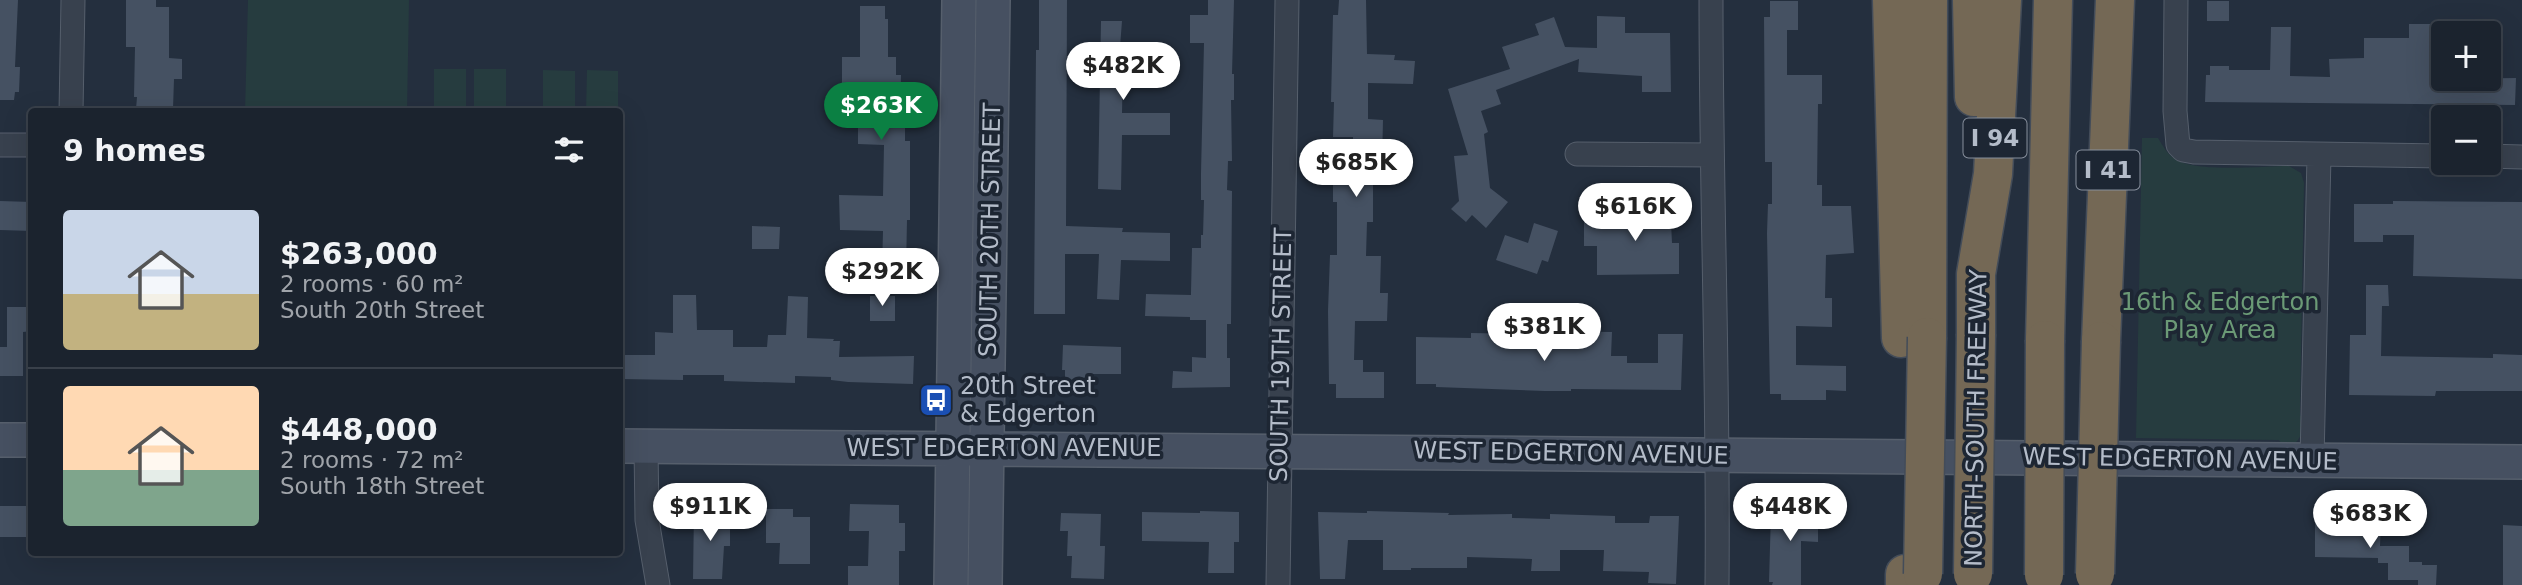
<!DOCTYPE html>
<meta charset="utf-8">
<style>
:root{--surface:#1b232e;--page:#282f3a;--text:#f1f3f6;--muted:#a0a4aa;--line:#39404a;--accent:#0b8043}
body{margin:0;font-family:"DejaVu Sans",sans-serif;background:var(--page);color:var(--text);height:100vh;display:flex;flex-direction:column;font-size:26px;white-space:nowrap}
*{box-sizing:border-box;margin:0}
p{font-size:23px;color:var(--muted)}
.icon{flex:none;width:38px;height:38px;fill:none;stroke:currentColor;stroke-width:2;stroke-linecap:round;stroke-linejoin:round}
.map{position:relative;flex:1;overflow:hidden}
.sheet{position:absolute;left:28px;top:108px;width:595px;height:448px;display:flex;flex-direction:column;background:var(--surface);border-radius:7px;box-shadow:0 7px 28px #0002,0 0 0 2px var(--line)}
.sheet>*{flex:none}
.controls{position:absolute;left:2431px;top:21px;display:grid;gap:14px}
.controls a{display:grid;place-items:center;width:70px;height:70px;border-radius:7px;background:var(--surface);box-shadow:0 7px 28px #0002,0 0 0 2px var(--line);font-size:35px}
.price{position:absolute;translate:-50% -60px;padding:0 16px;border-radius:24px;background:#fff;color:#222;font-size:23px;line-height:46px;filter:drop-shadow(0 2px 4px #0008)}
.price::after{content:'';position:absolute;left:50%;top:42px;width:21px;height:16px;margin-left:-10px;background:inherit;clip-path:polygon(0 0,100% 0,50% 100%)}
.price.on{background:var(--accent);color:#fff}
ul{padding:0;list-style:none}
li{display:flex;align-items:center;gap:21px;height:175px;padding:0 35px}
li+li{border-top:2px solid var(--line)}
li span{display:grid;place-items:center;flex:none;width:196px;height:140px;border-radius:7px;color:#555}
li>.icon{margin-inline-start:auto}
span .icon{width:84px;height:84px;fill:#fffc;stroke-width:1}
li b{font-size:30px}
h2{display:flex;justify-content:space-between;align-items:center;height:84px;padding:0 35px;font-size:30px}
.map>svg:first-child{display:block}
.green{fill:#263c3f}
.building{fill:#455162}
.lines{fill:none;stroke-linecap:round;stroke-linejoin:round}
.street-casing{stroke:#565f6c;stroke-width:25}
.secondary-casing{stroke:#565f6c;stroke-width:36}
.highway-casing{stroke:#434c59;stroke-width:41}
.street{stroke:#38414e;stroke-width:23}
.secondary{stroke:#465061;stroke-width:33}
.highway{stroke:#746855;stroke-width:38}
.highway-bridge-casing{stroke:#434c59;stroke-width:41;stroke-linecap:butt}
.highway-bridge{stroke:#746855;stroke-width:38}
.labels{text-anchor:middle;stroke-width:7;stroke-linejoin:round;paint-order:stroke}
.shield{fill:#1d2633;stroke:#878f9c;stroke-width:2}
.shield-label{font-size:23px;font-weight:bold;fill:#b4bcc9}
.street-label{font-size:24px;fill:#b4bcc9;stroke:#1d2633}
.park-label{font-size:24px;fill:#6b9a76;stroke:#1d2633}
.poi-label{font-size:24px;fill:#b4bcc9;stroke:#1d2633;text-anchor:start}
</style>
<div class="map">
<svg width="2522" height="585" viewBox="0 0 2522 585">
<rect width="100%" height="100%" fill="#242f3e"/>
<path class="green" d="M248,0H409L407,112H245Z
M434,69H466V112H434Z
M474,69H506V112H474Z
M543,70L575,71V112H543Z
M587,70L618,71V112H586Z
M2142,138H2158C2163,146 2167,154 2175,159C2196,173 2262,166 2289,166L2301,173L2304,183L2300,415L2304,418C2302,433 2301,446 2283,446L2279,440L2136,438Z"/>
<path class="building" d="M0,0H18L15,67H20L19,92H15L14,100H0Z
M126,0H156V7H169V58L182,59V79H174L173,109H136L137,97H134L135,47H126Z
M1039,0H1067L1066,226L1123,228L1122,232L1170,233V261L1121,260L1119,300L1097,299L1099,254H1065V314H1034L1036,50H1039Z
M1208,0H1234L1232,74H1234V100H1231L1232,161H1228L1227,190L1232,191L1231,324H1227V358H1230V387L1172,388L1173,371L1192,372V357L1206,358V320H1190V317L1145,316L1146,294L1191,295V293L1192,248H1201V235H1203L1204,200H1201V173L1204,43H1190V15H1208Z
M1339,0H1366L1367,54L1395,55L1394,60L1415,61L1413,84L1368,83V119L1383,120L1382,163L1373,162V222H1367L1366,256H1381L1380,293H1388L1387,321H1355L1354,360H1363V372H1384V398H1336V384H1329L1328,311L1330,255H1337V202H1333V174L1353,175V137H1333L1334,102H1331L1333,15H1338Z
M1770,1H1798V30H1787V75H1822V104H1818L1817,185H1822V206H1851L1854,253L1826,255L1825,298H1832V327L1796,326V365L1846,366V391L1826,390V400H1781V394H1770L1767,233L1768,204H1772V162H1765L1764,17H1770Z
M2207,1H2229V21H2207Z
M860,6H885V19H888V57H896V75H901L900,119H905V141H910V220H907L906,271L882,270L883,231L840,230L839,195L883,196L884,145L858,144V118H875L876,86L842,85V57H860Z
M1597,16L1625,17V33H1670L1671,92H1642V76L1578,72L1579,59L1496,90L1501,104L1481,111L1488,132L1484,134L1490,188L1508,202L1486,228L1472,215L1466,222L1451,209L1459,201L1454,156L1468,155L1448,89L1510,69L1502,47L1539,35L1535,24L1554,17L1565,47L1597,48Z
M1101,21H1122L1120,47H1171V67H1123L1122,113H1170V135H1122L1121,190L1098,189Z
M2409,24H2430L2431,77H2443V79L2516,78L2515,105L2205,102L2206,75H2210V66H2229V70H2270L2271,27H2291L2290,76L2330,77L2329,59L2364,58V38H2409Z
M0,201L32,202V231L0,230Z
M1642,201H1670L1672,243H1679V274L1597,275V246H1584V219L1642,220Z
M2393,201L2522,202V279L2413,276L2414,235H2383V242H2354V204H2393Z
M1534,223L1558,231L1548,262L1542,260L1537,274L1496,260L1505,235L1528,243Z
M752,226L780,227L779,249H752Z
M2366,285H2388L2389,306H2382L2381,356L2493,358V354L2522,355V391H2436L2435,396L2349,395L2350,335H2366Z
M673,295H696L697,330H733V347H767L768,335H786L788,296L808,297L807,338L834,339L833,341H840L839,357L914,356L913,384L848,382L831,380V377L795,376V383L724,381V375H683V380L620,379V355H655V332L673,333Z
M870,296H895V321H870Z
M7,307H32V331L23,332V376H0V347H7Z
M1528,331L1612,332L1611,356H1627V363H1658V334H1683L1681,390L1571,389V391H1545L1436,387V384H1416V337L1471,338V333L1527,334Z
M1063,345L1121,347V374H1090V384H1065V370H1062Z
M850,504L899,505V523H905V551H899V585H848V566H868L869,531H849Z
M0,506H32V537H0Z
M1788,508H1818V542L1801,541V585H1772L1773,582H1769L1771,512H1788Z
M694,509L730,510V546H724L722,579H693Z
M766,509H793V517H810V564H779L780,543H766Z
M1200,511L1239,512V542H1234V573H1208L1209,542L1142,541V512L1200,513Z
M1367,511L1449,513L1448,515L1512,514V518L1550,519V514L1615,516V523H1649L1650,516H1679L1676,584L1648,583L1649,572L1603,571L1604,550H1560V571H1531L1532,559L1467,557V568H1411V570H1383V540H1348L1345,579H1320L1318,512L1367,513Z
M1061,513L1101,514L1100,546H1105L1104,579L1071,578L1072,556H1067L1068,531H1060Z
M2315,523L2381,524L2380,546H2409V562H2422V565H2437L2436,585H2418V580H2388V563H2378V558L2315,557Z
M2503,525L2522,526V585H2503Z"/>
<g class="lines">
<g class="street-casing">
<path id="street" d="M1711,0C1711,195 1719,390 1717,585
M2176,0L2175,111L2178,145L2183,150L2194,152L2443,156
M71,112L73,0
M0,145H32
M1577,154L1711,155
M2488,156L2522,157
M646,446L647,520L658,585
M2312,460L2319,156
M1278,585L1287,0"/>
</g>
<g class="secondary-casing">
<path id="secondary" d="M0,440H32
M620,446L2522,462
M951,585L959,0
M985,585L993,0"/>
</g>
<g class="highway-casing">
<path id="highway" d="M1892,0L1901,338
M1972,0L1974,97
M1976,334V274L1993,174L2002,0
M1927,337L1928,0
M2045,340L2053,0
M2101,341L2115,0
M1905,574V585"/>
</g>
<use href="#street" class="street"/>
<use href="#secondary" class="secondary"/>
<use href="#highway" class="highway"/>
<g class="highway-bridge-casing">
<path id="highway-bridge" d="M1923,574L1927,337
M1973,574L1976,334
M2095,574L2101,341
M2044,575L2045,340"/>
</g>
<use href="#highway-bridge" class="highway-bridge"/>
</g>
<defs>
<g id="bus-square" transform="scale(1.75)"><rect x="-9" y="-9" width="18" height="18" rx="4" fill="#1a4fb4" stroke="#1d2633"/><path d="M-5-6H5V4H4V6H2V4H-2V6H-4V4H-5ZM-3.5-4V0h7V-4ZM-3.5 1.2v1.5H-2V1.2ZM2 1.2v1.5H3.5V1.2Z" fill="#fff"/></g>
</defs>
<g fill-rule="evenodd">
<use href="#bus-square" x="936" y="400"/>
</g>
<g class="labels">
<g class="shield">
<rect x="1963.5" y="118.5" width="63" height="39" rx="5"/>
<rect x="2076.5" y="150.5" width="63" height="39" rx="5"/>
</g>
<g class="shield-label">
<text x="1995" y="146">I 94</text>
<text x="2108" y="178">I 41</text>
</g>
<g class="street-label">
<text transform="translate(990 230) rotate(-89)" y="8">SOUTH 20TH STREET</text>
<text transform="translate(1281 355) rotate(-89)" y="8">SOUTH 19TH STREET</text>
<text transform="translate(1976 418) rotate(-89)" y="8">NORTH-SOUTH FREEWAY</text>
<text x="1004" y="456">WEST EDGERTON AVENUE</text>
<text transform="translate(1571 453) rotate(1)" y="8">WEST EDGERTON AVENUE</text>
<text transform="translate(2180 459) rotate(1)" y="8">WEST EDGERTON AVENUE</text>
</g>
<g class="park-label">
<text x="2220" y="310">16th &amp; Edgerton<tspan x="2220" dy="28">Play Area</tspan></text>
</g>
<g class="poi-label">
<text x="960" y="394">20th Street<tspan x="960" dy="28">&amp; Edgerton</tspan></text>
</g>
</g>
</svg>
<div class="controls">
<a>+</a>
<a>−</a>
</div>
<b class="price" style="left:1123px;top:102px">$482K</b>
<b class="price on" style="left:881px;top:142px">$263K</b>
<b class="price" style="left:1356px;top:199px">$685K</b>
<b class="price" style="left:1635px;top:243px">$616K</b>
<b class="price" style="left:882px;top:308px">$292K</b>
<b class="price" style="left:1544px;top:363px">$381K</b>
<b class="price" style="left:710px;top:543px">$911K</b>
<b class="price" style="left:1790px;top:543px">$448K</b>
<b class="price" style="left:2370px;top:550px">$683K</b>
<section class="sheet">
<h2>9 homes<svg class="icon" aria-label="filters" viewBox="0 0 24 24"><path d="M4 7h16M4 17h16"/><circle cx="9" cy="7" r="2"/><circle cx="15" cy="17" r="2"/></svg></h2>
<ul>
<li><span style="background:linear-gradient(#c9d6e8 60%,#c2b280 0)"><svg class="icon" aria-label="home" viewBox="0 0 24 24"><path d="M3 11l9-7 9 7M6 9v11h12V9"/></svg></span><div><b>$263,000</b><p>2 rooms · 60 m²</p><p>South 20th Street</p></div></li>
<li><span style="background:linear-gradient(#ffd9b3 60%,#7fa58c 0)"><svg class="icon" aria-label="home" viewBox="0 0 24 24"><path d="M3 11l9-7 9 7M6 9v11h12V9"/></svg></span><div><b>$448,000</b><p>2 rooms · 72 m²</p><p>South 18th Street</p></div></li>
</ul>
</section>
</div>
